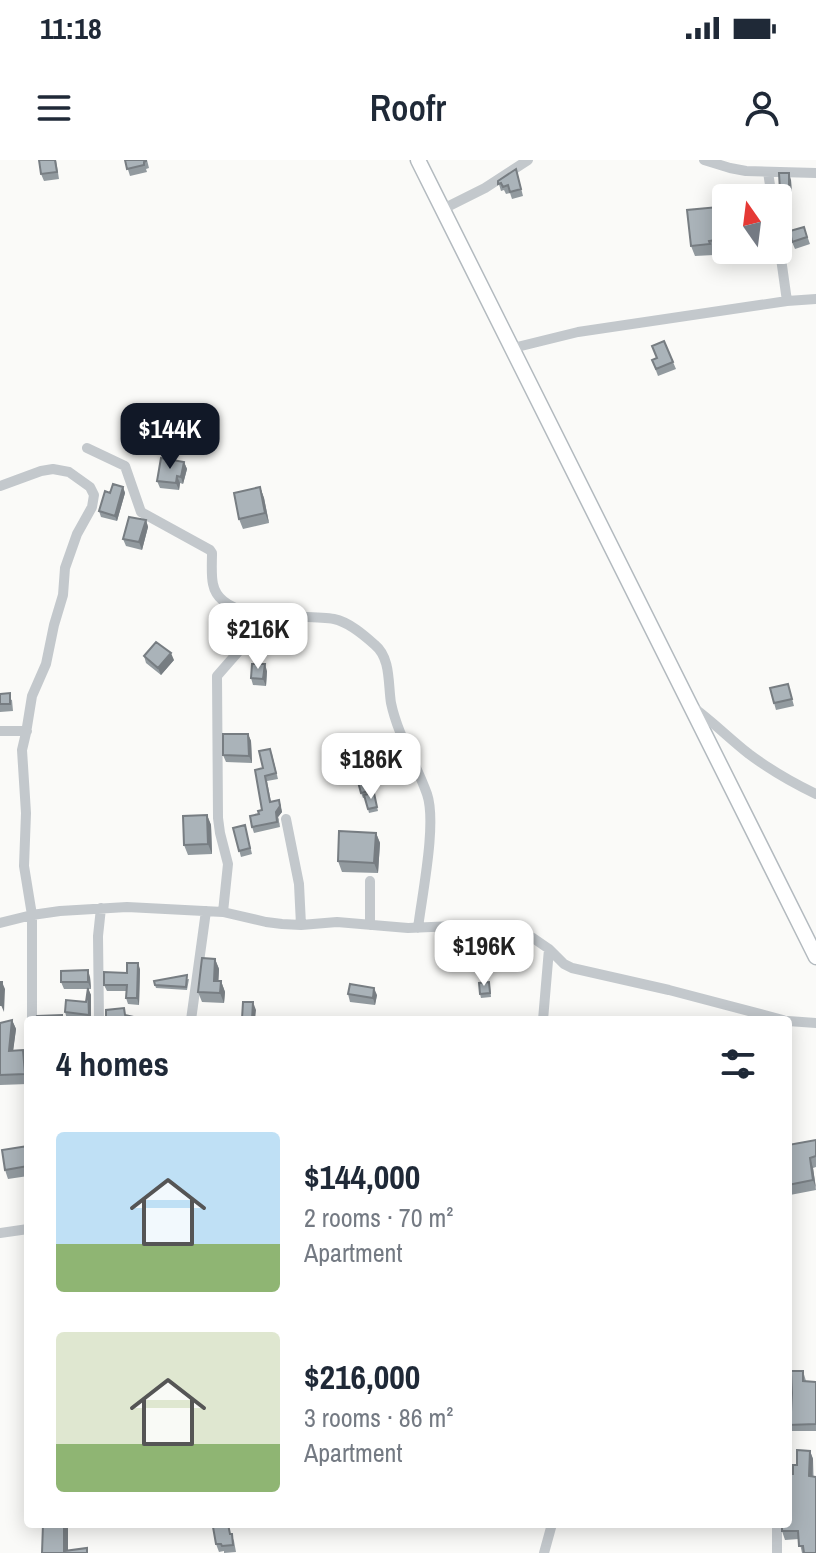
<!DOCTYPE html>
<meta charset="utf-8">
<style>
:root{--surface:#fff;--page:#f6f6f7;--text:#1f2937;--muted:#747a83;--accent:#111827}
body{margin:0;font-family:"Archivo Narrow",sans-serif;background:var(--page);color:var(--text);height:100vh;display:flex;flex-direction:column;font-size:30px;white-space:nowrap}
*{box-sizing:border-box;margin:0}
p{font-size:26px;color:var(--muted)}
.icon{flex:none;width:44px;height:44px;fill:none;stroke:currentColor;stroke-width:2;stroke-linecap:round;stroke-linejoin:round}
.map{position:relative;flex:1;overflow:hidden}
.side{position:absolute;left:24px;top:856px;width:768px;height:512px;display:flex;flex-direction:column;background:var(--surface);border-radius:8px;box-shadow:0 4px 20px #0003}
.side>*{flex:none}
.needle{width:52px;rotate:346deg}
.buttons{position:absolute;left:712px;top:24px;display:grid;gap:16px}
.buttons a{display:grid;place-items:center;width:80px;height:80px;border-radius:8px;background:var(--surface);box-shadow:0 4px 20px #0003;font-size:40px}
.price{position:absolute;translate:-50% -68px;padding:0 18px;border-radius:16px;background:#fff;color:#222;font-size:26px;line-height:52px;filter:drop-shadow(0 2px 4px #0008)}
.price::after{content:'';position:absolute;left:50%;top:48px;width:24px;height:18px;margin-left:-12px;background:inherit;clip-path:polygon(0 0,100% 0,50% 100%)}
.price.selected{background:var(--accent);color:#fff}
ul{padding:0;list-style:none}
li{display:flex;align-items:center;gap:24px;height:200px;padding:0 32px}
li span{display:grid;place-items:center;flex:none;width:224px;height:160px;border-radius:8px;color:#555}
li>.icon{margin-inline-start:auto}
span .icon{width:96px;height:96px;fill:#fffc;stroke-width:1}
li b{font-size:34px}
h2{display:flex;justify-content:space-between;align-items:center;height:96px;padding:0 32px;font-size:34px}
.status{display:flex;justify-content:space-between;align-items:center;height:56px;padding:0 40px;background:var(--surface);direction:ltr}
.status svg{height:22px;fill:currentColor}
header{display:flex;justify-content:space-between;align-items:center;height:104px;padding:0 32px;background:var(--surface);font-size:36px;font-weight:600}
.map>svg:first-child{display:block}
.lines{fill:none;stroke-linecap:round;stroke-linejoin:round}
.secondary-casing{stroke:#b3babf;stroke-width:17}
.street{stroke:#c3c8cc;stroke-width:10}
.secondary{stroke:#fff;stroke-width:14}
.wall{fill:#929a9f}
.shaded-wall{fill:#777d82}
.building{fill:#aab3b9;stroke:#777d82;stroke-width:2}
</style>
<div class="status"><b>11:18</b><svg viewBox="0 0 49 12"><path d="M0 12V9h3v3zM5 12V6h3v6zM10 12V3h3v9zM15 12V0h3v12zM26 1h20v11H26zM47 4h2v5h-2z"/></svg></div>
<header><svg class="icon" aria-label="menu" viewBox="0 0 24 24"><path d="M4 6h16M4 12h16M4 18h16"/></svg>Roofr<svg class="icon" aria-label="person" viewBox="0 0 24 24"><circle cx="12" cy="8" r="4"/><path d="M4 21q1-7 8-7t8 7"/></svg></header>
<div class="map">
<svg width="816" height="1393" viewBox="0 0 816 1393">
<rect width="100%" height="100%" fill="#fafaf8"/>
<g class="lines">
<g class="secondary-casing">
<path id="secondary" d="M418,0L816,797"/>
</g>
<path class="street" d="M704,0L730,8L746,11L816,13
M768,12L772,38
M443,49L485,28L528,0
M778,77L787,141
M513,188L578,172L787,141L816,139
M87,288L125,306L141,352L210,390L212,393C212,403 211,415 213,424C221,465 303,453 334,459C349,462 364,475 375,485C391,498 388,525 391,543C398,576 416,603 427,634C437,663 422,735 418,768
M0,326L41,311L53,309L69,312L90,327L94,335L92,347L77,374L65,408L63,435L54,465L46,504L32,536L26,573L22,590L26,653L24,706L32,755V860
M694,548C713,562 730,579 749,594C769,609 793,623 816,634
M0,571H27
M286,659L299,724L301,765
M370,721V765
M223,752L228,704L220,673L218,658L217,516L238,492L242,463L256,453
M0,763L32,755L60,751L127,747L223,752L266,762L282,764L301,765L337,762L408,768L478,765L510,770L533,778L549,789L564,804L572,808L669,830L783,860
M99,860L98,776L101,748
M191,860L206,751
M543,860L549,789
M788,861L816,863
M0,1073L28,1069
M544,1393L552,1364
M777,1393V1364"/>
<use href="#secondary" class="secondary"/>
</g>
<path class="wall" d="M56,0L59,19L44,21L41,14Z
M125,0H147L149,8L146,9L147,12L130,16Z
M518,16L523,36L512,39L510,33L506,34L504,30L501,31L498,21Z
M791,20L792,38H782L780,31Z
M722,58L726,90L713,91L714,95L695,96L691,86Z
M804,67L810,84L795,89L792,82Z
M751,90H772L773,96L754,100Z
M664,181L676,209L658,216L652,200L657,198Z
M184,302L187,309L183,324L180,323L179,330L160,328L157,321Z
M123,327L125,333L117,361L101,357L99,351L110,333Z
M260,327L264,338L269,363L243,369L239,359Z
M146,360L148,367L142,390L126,386L123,379Z
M261,456L263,463V487L247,486L244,479Z
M144,496L174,500L161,515L146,503Z
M267,511L266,526L253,525L251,518Z
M790,531L794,546L776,550L774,543Z
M0,534L12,540L13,551L0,552Z
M248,574L251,581L252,603L226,602L223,595Z
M272,594L278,619L267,621L271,642L279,640L281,646L282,652L278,657L280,667L254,673L252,667L262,650L263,608Z
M361,594L371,633H374L378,651L369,653L365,638H363L361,633Z
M207,655L211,665L212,694L188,695L184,685Z
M245,665L252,694L241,697L233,668Z
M376,673L380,683L378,713L342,712L338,701Z
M215,799L219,809L218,821H221L225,832L224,843L202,842L198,832Z
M140,809L139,845L128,844L126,838V831H107L104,825L127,813Z
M90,817L91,829H88L91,835V860L67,859L65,852L86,842L88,829H64L61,822Z
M189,819L187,830L156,828L155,825Z
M490,826L491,837L481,838L480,834Z
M348,834L377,835L375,845L350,842Z
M12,860L16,869L13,890H23L27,899L28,924L0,925V863Z
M816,980V1007L813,1008L816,1030L790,1035L788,1030V985Z
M28,986V1016L8,1019L5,1010Z
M803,1211L806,1221L816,1222V1271H791L788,1265L791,1252Z
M810,1291L813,1299L816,1393H802L799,1379L785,1380L782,1371L793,1314L797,1305Z
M231,1374L234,1381L236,1392L224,1393V1391L219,1392L216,1384Z"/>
<path class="shaded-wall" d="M789,13L791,20L792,38L789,31Z
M718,47L722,58L726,90L722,79Z
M184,302L187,309L183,324L181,317Z
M177,316L180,323L179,330L176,323Z
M123,327L125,333L117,361L115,356Z
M260,327L264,338L269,363L265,353Z
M146,360L148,367L142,390L139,382Z
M261,456L263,463V487L260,480Z
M171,493L174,500L161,515L158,508Z
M265,504L267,511L266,526L263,519Z
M248,574L251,581L252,603L249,596Z
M279,640L282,652L278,657L280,667L276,652Z
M207,655L211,665L212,694L208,684Z
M376,673L380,683L378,713L374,703Z
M215,799L219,809L218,832L214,821Z
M138,803L140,809L139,845L137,838Z
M88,810L90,817L91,829L88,822Z
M221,821L225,832L224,843L220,833Z
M2,822L5,829L4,852L1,845Z
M88,828L91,835V860L89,855Z
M374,828L377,835L375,845L373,838Z
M253,842L256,850L255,860H252Z
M12,860L16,869L12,900L9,891Z
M23,890L27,899L28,923L25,914Z
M810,998L813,1008L816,1028L813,1020Z
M810,1291L813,1299L812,1324L809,1316Z
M64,1364H67L68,1367V1393L64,1391Z"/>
<path class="building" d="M39,0H55L57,12L41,14Z
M125,0H146V1L144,2V5L127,9Z
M516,9L521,29L510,32L508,25L503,27L501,23L498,24V21Z
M779,13H789V31H780Z
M718,47L722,79L709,81L710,84L691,86L687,50Z
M804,67L807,77L792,82L790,71Z
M751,90H765L752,93Z
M664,181L673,202L656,209L652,200L657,198L652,186Z
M161,298L184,302L181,317L177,316L176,323L157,321Z
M113,324L123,327L115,356L99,351L105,331L110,333Z
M260,327L265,353L239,359L234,333Z
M129,357L146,360L139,382L123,379Z
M253,456H261L260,480L244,479L247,460Z
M156,482L171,493L158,508L144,496Z
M252,504H265L263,519L251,518Z
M788,524L792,539L774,543L770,528Z
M10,533V544H0V534Z
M223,574H248L249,596L223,595Z
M270,589L276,613L265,616L270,642L279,640L280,646L276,652L277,662L252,667L250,656L259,654L258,651L262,650L255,610L263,608L259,591Z
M361,594L369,631L361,633L351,596Z
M374,633L377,647L368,649L364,635Z
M207,655L208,684L184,685L183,656Z
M245,665L250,688L239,691L233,668Z
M339,671L376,673L374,703L338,701Z
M202,798L215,799L214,821H221L220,833L198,832Z
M127,803H138L137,838H126L127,825H104V812L127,813Z
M88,810V822H61V811Z
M187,815L186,827L155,825L154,821Z
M0,822H2L1,845H0Z
M489,822L490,833L480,834L479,823Z
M350,824L374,828L373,838L348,834Z
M88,828L89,855L65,852L66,840L86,842Z
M243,842H253L252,860H240L242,859Z
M124,848L125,855L134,857V860H106V850Z
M62,855V860H34L37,856Z
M12,860L9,891L23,890L25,914L0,915V863Z
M816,980V996L810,998L813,1020L788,1025V985Z
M28,986V1006L5,1010L2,990Z
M791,1211H803V1221L816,1222V1264L788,1265V1252H791L792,1233Z
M797,1290L810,1291L809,1316L816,1317V1393H804L803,1386H799L798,1371H782V1364H788V1314H793V1305H797Z
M43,1364H64V1391L87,1388V1393H42Z
M228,1364L230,1374H232L233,1385L222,1386L221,1384H216L213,1367Z"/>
</svg>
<div class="buttons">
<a><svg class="needle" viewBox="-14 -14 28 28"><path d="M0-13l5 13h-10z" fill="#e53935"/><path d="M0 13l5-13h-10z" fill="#747a83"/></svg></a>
</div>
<b class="price selected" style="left:170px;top:311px">$144K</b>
<b class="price" style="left:258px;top:511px">$216K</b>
<b class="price" style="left:371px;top:641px">$186K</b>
<b class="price" style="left:484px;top:828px">$196K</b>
<section class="side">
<h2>4 homes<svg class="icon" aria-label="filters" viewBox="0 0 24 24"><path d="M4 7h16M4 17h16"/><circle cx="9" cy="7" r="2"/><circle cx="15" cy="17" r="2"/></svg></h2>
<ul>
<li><span style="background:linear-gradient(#bfe0f5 70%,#8fb573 0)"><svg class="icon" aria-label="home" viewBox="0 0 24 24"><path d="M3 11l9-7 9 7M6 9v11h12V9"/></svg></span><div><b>$144,000</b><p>2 rooms · 70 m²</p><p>Apartment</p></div></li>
<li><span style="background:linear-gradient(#dfe7d0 70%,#8fb573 0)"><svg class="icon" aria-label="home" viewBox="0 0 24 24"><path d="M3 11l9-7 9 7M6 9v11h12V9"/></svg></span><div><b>$216,000</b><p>3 rooms · 86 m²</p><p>Apartment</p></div></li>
</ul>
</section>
</div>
